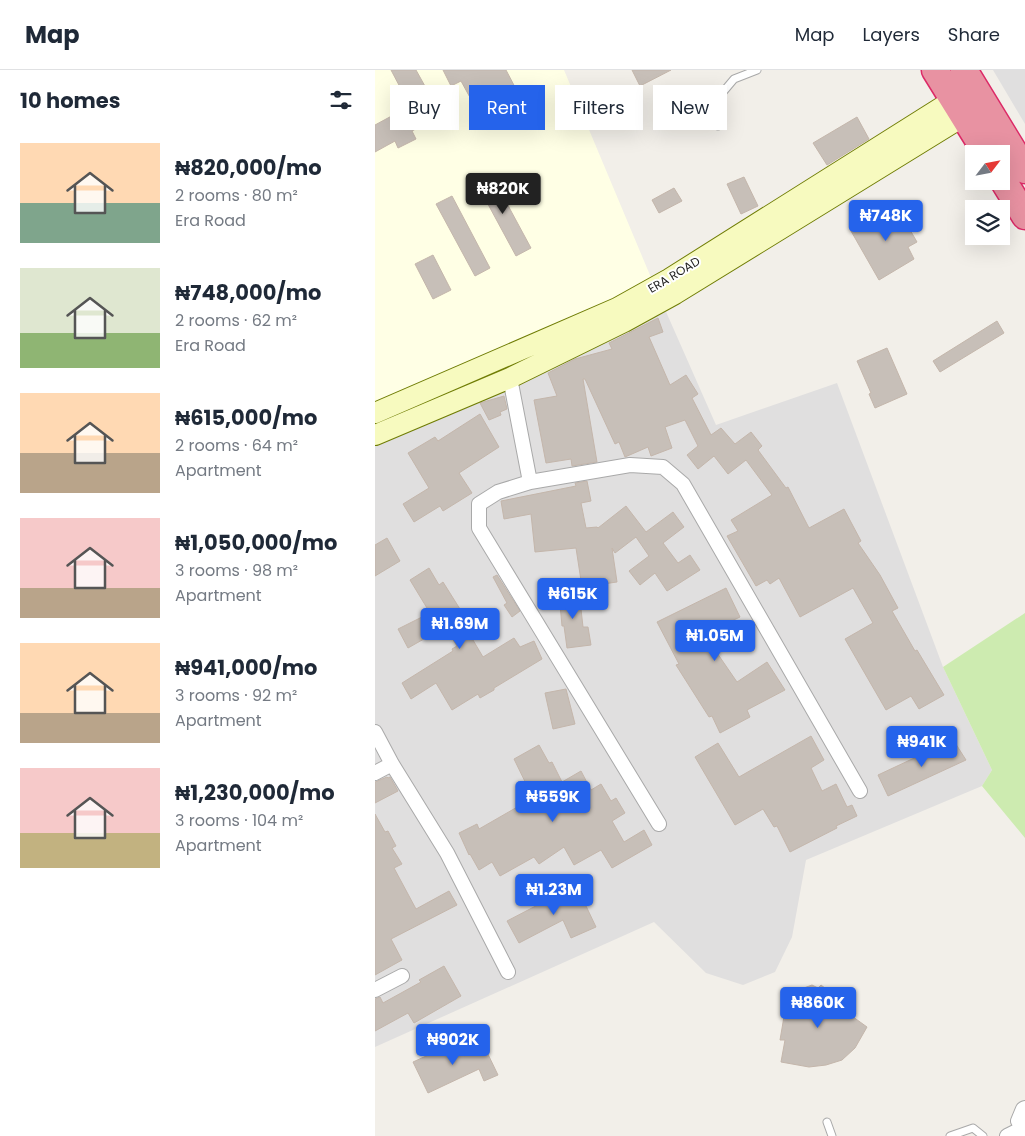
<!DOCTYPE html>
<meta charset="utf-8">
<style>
:root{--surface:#fff;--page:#f6f6f7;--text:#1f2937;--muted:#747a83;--line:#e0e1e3;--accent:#2563eb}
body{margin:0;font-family:Poppins,sans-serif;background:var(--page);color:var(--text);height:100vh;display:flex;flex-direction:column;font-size:19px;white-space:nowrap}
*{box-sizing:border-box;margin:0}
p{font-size:16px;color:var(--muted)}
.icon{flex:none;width:28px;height:28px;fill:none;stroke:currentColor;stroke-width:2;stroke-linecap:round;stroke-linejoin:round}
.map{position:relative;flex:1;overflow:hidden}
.panel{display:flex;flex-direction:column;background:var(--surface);width:375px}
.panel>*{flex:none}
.guide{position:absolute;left:15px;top:15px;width:475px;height:45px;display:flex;gap:10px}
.needle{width:32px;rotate:58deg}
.controls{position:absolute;left:590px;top:75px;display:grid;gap:10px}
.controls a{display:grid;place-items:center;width:45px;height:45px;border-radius:0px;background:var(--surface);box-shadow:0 5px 20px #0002;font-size:25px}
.price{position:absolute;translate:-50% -42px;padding:0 11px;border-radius:5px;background:var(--accent);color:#fff;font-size:16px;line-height:32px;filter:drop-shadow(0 1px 2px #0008)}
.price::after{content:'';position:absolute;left:50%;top:30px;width:15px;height:11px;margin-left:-8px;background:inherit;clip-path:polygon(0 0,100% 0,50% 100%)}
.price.on{background:#222;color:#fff}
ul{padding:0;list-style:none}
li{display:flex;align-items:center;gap:15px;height:125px;padding:0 20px}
li span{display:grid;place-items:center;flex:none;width:140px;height:100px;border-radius:0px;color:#555}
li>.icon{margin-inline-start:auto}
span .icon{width:60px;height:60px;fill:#fffc;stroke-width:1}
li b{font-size:21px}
h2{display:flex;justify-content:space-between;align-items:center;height:60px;padding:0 20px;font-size:21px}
.chip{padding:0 18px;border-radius:0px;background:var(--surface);box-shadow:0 5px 20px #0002;font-size:18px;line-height:45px}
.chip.on{background:var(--accent);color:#fff}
header{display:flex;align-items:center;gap:30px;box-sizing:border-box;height:70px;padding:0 25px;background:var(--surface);border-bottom:1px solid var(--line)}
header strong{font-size:24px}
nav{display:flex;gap:28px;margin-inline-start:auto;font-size:18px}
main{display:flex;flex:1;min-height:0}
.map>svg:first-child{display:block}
.residential{fill:#e0dfdf}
.education{fill:#ffffe5}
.grass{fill:#cdebb0}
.building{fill:#c7bfb8;stroke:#c4b6ab}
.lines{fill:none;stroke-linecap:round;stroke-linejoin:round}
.lane-casing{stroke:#a9a9a9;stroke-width:9}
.street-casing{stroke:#a9a9a9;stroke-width:16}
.secondary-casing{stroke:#707d05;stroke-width:22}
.highway-casing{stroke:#dc2a67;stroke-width:29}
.lane{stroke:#fff;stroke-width:7}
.street{stroke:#fff;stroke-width:14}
.secondary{stroke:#f7fabf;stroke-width:20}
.highway{stroke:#e892a2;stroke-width:26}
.labels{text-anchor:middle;stroke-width:4;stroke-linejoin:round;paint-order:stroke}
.street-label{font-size:12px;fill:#222;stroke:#fff}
</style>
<header>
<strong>Map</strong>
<nav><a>Map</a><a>Layers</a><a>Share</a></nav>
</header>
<main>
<section class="panel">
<h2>10 homes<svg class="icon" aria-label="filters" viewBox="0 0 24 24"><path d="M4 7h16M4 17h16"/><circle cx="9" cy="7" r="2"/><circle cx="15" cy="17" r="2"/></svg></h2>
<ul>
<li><span style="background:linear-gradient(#ffd9b3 60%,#7fa58c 0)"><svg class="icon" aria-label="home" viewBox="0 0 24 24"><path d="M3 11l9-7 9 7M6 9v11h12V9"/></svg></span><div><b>₦820,000/mo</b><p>2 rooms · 80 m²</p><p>Era Road</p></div></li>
<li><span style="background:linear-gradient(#dfe7d0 65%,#8fb573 0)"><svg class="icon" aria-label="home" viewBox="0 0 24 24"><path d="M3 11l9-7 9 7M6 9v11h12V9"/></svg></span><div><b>₦748,000/mo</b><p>2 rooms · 62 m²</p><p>Era Road</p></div></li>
<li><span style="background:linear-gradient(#ffd9b3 60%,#b9a48a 0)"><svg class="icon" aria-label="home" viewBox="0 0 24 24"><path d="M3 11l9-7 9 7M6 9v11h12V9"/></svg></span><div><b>₦615,000/mo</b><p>2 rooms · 64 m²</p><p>Apartment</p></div></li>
<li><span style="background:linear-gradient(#f6c9c9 70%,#b9a48a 0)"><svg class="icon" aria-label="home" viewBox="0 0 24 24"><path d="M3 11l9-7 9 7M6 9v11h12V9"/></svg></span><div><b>₦1,050,000/mo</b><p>3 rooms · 98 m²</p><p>Apartment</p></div></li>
<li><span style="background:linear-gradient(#ffd9b3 70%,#b9a48a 0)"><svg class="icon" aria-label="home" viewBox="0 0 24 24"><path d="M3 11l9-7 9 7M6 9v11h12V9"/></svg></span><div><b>₦941,000/mo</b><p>3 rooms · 92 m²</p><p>Apartment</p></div></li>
<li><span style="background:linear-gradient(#f6c9c9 65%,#c2b280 0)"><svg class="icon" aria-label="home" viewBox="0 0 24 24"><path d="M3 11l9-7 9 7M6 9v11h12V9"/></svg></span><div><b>₦1,230,000/mo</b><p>3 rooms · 104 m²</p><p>Apartment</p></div></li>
</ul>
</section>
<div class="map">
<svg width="650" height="1066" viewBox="0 0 650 1066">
<rect width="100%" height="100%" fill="#f2efe9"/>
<path class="residential" d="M618,0H650V54Z
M277,210L341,355L462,313L568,597L617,700L607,716L431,790L417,867L400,902L368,915L331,903L279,852L0,977V335L144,272Z"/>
<path class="education" d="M0,0H189L277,210L144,272L0,335Z"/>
<path class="grass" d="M650,543V768L607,716L617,700L568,597Z"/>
<path class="building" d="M16,0H41L66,45L37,61L41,69L23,78L20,71L0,82V55L35,36Z
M68,0H131L142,21L103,42L86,11L76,16Z
M257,0H296L265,16Z
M482,47L494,69L452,95L438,73Z
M116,104L156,178L141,186L101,112Z
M369,107L383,136L366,144L352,114Z
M299,118L307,131L284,143L277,130Z
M77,126L115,198L100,206L61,134Z
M520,134L542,172L533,177L539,189L504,210L476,161L503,145L502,143Z
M58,185L76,220L58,229L40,194Z
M283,248L288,262L274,267L295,315L311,305L323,324L317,328L336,365L346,358L360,374L376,362L387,376L383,380L411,418L413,417L434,458L469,439L486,471L483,473L505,505L523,538L517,541L540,581L542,580L569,625L544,639L536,626L511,640L470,569L498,553L478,518L425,547L404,508L395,514L392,510L381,516L352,466L363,461L356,450L397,425L371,390L353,404L339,386L323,399L312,385L323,376L310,350L290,357L297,378L276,386L273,377L250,387L244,372L240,374L210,309H208L222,392L197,396L196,389L171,393L159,330L182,326L173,303L200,289L237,279L234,273Z
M622,251L629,263L565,302L558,291Z
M512,278L532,324L500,338L494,324L496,323L482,291Z
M129,326L132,339L125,342L126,345L114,350L105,333Z
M105,344L124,377L84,403L97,423L68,441L65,436L39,452L28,434L54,418L33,383L60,367L63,371Z
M212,411L216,431L206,433L211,458L222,457L223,458L251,436L271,462L298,442L309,457L288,473L303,493L315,485L325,500L292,521L280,503L265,515L254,501L274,486L261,467L240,483L237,478L242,512L207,517L201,478L160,482L156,444L129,449L126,431L201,416L200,413Z
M12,468L25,491L0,506V475Z
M54,498L64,515L68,512L90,547L92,546L102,561L95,565L108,587L139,568L145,577L159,571L167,589L119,618V620L105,628L103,624L77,640L61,613L36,629L27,613L78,581L77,579L82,576L70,557L33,578L23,559L55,543L35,510Z
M122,505L145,541L137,547L129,535L132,533L118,507Z
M351,518L365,547L329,564L362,612L392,592L410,620L372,640L375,647L345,663L337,646L334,647L301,595L304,594L282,552Z
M204,521L208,557H213L216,575L192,578L189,556H187L184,523Z
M191,619L200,654L178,659L170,623Z
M436,666L449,690L436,698L447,721L461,714L472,737L477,735L482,746L461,756L462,758L415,782L402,756L399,757L388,739L360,755L320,687L343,673L364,707Z
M577,668L591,690L513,726L503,705L565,676Z
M164,675L174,693L177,692L187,712L206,701L216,720L226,714L236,731L241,728L250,743L237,751L249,772L269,760L277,775L237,798L226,780L199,795L189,777L164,794L159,787L125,806L117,792L104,800L95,784L94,785L84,763L102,754L104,759L158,728L139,689Z
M12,707L13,708L15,707L23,721L0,733V712Z
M0,744L10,762L13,761L21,776L17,778L27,794L19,798L41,839L74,821L82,835L16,869L27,890L0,905Z
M201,815L221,857L196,868L188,850L144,873L132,851Z
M69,896L86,926L39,953L33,943L0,961V929L5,927L8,933L46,912L44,910Z
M437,915L443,918L446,915L478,940L474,944L492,957L480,978L467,990L451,995L434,997L406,992L410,970H405L412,929H418V922Z
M82,972L89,986L109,976L123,1005L109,1011L104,999L53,1023L38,992Z"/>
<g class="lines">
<g class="lane-casing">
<path id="lane" d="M343,56V28L359,9L382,0
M452,1052L457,1066
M575,1066L598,1058L608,1066"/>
</g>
<g class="street-casing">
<path id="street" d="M135,308L155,412
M0,662L17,694L72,783L133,902
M0,703L17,694
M284,754L104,458V434L123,422L155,412L255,395L288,397L308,414L485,721
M0,920L27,906
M650,1038L648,1039L643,1051L650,1064
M632,1066L646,1059"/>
</g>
<g class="secondary-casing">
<path id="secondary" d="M0,343L242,238L294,209L578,30
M0,365L135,308L249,252L300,224L589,46"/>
</g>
<g class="highway-casing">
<path id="highway" d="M560,0L612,84
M589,0L650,100
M626,107L650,146"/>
</g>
<use href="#lane" class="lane"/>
<use href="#street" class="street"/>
<use href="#secondary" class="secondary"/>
<use href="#highway" class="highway"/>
</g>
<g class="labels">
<g class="street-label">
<text transform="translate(299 205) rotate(-31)" y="4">ERA ROAD</text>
</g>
</g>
</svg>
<div class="controls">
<a><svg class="needle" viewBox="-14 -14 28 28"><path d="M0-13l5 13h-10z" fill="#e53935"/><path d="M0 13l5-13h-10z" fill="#747a83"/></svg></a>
<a><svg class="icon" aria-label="layers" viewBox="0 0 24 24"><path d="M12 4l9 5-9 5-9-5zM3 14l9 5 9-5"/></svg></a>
</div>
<b class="price on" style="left:128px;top:145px">₦820K</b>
<b class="price" style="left:511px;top:172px">₦748K</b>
<b class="price" style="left:198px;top:550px">₦615K</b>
<b class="price" style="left:85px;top:580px">₦1.69M</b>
<b class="price" style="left:340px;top:592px">₦1.05M</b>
<b class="price" style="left:547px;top:698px">₦941K</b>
<b class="price" style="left:178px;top:753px">₦559K</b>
<b class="price" style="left:179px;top:846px">₦1.23M</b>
<b class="price" style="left:443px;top:959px">₦860K</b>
<b class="price" style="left:78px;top:996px">₦902K</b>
<div class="guide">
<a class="chip">Buy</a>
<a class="chip on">Rent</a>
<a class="chip">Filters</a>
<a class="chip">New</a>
</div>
</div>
</main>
